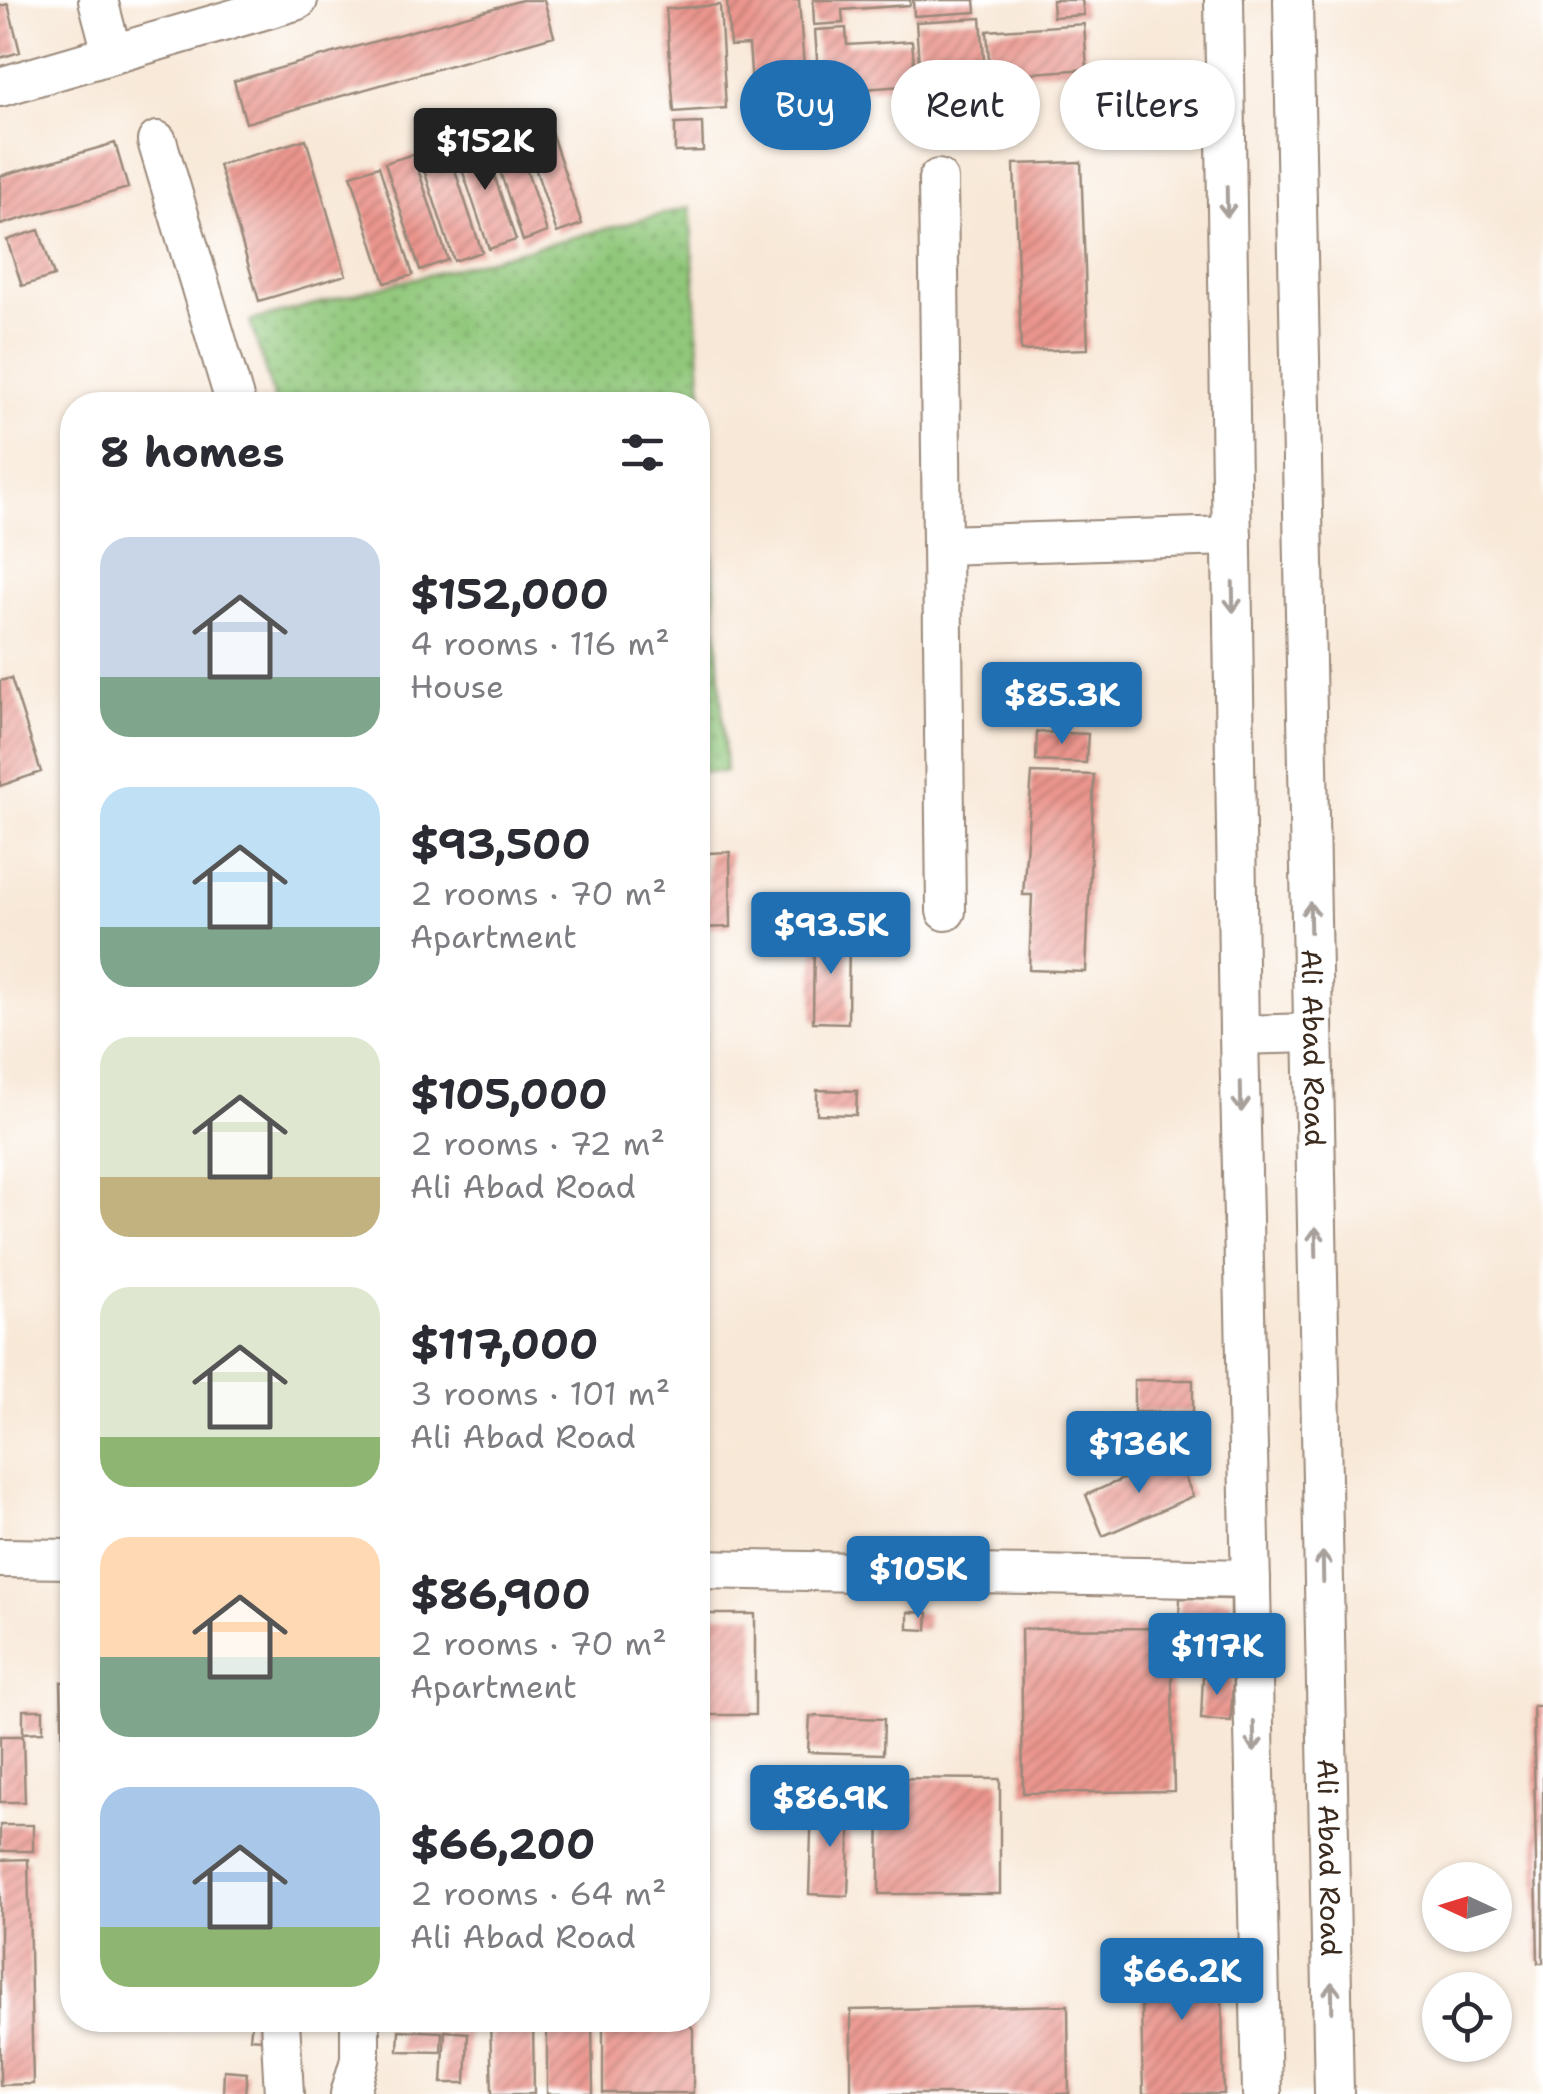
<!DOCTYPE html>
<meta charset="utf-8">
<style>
:root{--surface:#fff;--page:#f2f2f3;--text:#2b2b33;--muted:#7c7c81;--accent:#1f6fb2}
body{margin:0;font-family:"Shantell Sans",sans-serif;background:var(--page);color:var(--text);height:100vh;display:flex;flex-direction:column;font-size:38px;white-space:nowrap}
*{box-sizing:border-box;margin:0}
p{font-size:32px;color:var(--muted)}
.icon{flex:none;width:55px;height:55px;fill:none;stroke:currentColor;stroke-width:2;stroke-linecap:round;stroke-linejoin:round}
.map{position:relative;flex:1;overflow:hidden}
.panel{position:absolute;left:60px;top:392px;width:650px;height:1640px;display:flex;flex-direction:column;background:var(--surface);border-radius:40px;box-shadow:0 2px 8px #0004}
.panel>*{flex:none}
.top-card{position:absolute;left:740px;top:60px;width:652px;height:90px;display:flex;gap:20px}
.needle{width:65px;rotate:274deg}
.controls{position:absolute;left:1422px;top:1862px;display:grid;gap:20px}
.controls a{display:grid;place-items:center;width:90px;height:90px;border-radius:50%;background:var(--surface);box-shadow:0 2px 8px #0004;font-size:50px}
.price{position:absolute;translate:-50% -85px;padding:0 22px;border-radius:10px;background:var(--accent);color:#fff;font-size:32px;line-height:65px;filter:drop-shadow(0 2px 5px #0008)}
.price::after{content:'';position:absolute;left:50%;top:60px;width:30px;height:22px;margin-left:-15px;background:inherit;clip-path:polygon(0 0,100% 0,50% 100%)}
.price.current{background:#222;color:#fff}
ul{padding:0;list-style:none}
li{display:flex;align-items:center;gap:30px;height:250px;padding:0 40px}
li span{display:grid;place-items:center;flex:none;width:280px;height:200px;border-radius:30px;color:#555}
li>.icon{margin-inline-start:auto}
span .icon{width:120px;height:120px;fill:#fffc;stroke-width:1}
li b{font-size:42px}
h2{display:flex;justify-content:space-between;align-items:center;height:120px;padding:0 40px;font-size:42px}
.tag{padding:0 35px;border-radius:45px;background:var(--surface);box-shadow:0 2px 8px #0004;font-size:35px;line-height:90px}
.tag.current{background:var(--accent);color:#fff}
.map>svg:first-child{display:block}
.grass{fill:url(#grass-dots);stroke:#66784c;stroke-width:2.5}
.building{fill:url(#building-hatch)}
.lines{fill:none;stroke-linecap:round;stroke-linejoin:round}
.minor-casing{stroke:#9a897a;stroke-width:42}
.minor{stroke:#fff;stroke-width:38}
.oneway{stroke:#a79f9a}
.labels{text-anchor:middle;stroke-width:9;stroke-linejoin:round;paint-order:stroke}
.street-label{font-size:28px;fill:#3b2a1e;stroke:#fff}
</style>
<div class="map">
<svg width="1543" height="2094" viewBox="0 0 1543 2094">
<defs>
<pattern id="grass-dots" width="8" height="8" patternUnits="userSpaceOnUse" patternTransform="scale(2.5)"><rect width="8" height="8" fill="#90c77a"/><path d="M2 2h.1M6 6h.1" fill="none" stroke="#77a263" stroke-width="1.8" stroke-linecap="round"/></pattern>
<pattern id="building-hatch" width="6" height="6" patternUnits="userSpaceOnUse" patternTransform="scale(2.5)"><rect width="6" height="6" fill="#eb968e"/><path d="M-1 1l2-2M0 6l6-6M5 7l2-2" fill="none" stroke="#c07b73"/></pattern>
</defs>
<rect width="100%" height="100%" fill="#fff"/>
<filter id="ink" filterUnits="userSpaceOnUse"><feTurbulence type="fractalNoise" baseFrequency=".01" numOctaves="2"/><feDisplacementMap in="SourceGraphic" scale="20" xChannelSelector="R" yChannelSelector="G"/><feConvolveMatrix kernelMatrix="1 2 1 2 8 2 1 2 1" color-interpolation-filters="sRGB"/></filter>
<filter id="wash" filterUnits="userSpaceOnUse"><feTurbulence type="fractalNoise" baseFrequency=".0048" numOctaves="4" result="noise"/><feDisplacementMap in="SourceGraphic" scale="40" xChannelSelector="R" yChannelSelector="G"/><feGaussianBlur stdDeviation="2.25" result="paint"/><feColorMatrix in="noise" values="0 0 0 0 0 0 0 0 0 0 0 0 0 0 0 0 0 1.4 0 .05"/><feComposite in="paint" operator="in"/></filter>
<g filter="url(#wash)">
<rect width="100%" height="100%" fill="#f8e8d7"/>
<path class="grass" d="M690,207L726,772H698V405H276L250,321Z"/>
<g id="blocks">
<path class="building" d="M522,0H544L554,36L246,123L234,81Z
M727,0H799L807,108L754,112L749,45L730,46Z
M813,0H910V5L842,10L843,23L814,25Z
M913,0H975L976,12L914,16Z
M1052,0H1082L1084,15L1053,17Z
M8,4L20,52L0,58V6Z
M720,5L726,108L674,112L666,9Z
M981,18L986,89L921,93L916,22Z
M1084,24L1087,69L990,76L987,31Z
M846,28L847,45L912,41L916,85L850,90V101L820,103L815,30Z
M546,117L582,224L557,233L521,126Z
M702,123L703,151L675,152V124Z
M512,126L547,232L523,241L488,135Z
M481,136L516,240L489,249L454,146Z
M306,139L346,275L259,301L219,165Z
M115,143L128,188L0,225V176Z
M447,146L482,252L454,261L419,155Z
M413,154L448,260L420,270L385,163Z
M1081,162L1088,349L1021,351L1014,164Z
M379,166L413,275L385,283L351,175Z
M39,230L54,276L22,286L7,240Z
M11,678L41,772L0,786V681Z
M1070,687L1093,689L1091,718L1068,717Z
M1037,732L1088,734L1086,763L1036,761Z
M1032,773L1094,775L1086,972L1029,970L1032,895H1023Z
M730,852L731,927L698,928V897H708V853Z
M814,931H849L848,1023L813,1022Z
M817,1090L857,1091L856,1115L817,1114Z
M1134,1380H1193V1412H1134Z
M1176,1456L1193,1496L1103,1536L1086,1495Z
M1180,1598L1231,1599V1632L1179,1631Z
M908,1612L928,1613L927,1630L908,1629Z
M698,1614H755V1715H698Z
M1171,1628L1174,1791L1023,1793L1021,1629Z
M1203,1676L1233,1678L1231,1721L1201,1719Z
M72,1681V1958H68L61,1682Z
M1533,1706H1543V1963H1538Z
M23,1710H43V1732L23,1733Z
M810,1716L884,1719L883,1754L808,1752Z
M0,1736H23L25,1802H0Z
M880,1778L1000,1779V1894H879Z
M812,1804L851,1805L848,1896L809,1894Z
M0,1825H33V1851H0Z
M28,1859L33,2084L0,2085V1860Z
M1221,1952L1224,2094H1143L1140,1953Z
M1068,2005L1069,2094H851V2010Z
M252,2020H263L262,2039L250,2038Z
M490,2020H533L534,2094H492Z
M547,2020H592L593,2094H547Z
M603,2020H686L693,2029V2093H603Z
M399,2030L442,2032L441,2052L398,2051Z
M445,2031L468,2033L466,2083H442Z
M224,2070L247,2072L245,2094H223Z"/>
</g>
</g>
<g filter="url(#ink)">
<use href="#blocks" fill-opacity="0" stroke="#9a897a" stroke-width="2.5"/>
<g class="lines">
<g class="minor-casing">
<g id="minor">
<path d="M98,0L112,53"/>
<path d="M1224,0L1239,1035L1262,2094"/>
<path id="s1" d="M1293,0L1334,2094"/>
<path d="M0,87L298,0"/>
<path d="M157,141L236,405"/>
<path d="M938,179L946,911"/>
<path d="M942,545L1232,536"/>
<path d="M1239,1035L1312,1033"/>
<path d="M0,1558L72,1559"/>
<path d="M698,1569L1251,1579"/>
<path d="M280,2020L284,2094"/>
<path d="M350,2094L360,2060V2020"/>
</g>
</g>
<use href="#minor" class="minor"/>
</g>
<defs><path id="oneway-shaft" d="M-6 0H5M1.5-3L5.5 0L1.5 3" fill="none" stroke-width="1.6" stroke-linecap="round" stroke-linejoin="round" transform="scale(2.5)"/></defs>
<g class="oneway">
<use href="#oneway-shaft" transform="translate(1227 202) rotate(89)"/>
<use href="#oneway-shaft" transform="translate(1233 597) rotate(89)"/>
<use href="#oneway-shaft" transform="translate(1310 917) rotate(-91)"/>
<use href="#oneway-shaft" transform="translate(1241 1097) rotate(89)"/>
<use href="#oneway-shaft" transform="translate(1316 1242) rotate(-91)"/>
<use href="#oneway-shaft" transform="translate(1323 1567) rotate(-91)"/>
<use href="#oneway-shaft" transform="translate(1254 1737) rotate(89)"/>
<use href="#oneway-shaft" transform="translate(1332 1997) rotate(-91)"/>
</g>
</g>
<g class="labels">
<g class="street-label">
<text dy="10" stroke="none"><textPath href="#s1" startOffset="1048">Ali Abad Road</textPath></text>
<text dy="10" stroke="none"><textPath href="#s1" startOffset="1858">Ali Abad Road</textPath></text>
</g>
</g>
</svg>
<div class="controls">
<a><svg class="needle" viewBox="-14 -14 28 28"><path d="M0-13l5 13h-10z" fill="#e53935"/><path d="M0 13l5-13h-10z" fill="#7c7c81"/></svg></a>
<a><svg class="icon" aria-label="locate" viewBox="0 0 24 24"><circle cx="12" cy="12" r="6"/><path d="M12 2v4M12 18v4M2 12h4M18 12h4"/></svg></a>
</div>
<b class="price current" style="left:485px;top:193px">$152K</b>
<b class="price" style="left:1062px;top:747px">$85.3K</b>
<b class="price" style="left:831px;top:977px">$93.5K</b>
<b class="price" style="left:1139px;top:1496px">$136K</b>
<b class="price" style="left:918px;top:1621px">$105K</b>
<b class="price" style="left:1217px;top:1698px">$117K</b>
<b class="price" style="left:830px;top:1850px">$86.9K</b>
<b class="price" style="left:1182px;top:2023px">$66.2K</b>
<div class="top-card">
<a class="tag current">Buy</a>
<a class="tag">Rent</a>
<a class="tag">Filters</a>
</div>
<section class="panel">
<h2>8 homes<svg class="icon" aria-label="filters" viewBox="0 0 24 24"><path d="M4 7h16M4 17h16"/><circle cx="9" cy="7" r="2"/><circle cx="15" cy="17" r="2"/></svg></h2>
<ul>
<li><span style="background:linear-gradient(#c9d6e8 70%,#7fa58c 0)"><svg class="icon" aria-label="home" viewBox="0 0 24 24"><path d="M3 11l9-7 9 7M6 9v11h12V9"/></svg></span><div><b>$152,000</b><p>4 rooms · 116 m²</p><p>House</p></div></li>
<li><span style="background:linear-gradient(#bfe0f5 70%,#7fa58c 0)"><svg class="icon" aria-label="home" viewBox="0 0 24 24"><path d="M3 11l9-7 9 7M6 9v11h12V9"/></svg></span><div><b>$93,500</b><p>2 rooms · 70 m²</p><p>Apartment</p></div></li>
<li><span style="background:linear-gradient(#dfe7d0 70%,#c2b280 0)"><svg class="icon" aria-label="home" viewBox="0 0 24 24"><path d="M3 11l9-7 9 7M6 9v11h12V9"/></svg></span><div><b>$105,000</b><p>2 rooms · 72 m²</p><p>Ali Abad Road</p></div></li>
<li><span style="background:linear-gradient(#dfe7d0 75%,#8fb573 0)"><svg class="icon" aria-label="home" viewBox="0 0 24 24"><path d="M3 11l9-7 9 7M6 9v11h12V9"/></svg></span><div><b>$117,000</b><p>3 rooms · 101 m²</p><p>Ali Abad Road</p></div></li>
<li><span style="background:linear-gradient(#ffd9b3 60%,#7fa58c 0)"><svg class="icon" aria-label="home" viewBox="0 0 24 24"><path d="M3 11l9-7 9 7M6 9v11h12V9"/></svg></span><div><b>$86,900</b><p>2 rooms · 70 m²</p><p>Apartment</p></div></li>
<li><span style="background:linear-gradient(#a9c7e8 70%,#8fb573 0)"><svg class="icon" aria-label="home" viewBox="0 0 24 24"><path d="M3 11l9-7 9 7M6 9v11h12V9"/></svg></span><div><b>$66,200</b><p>2 rooms · 64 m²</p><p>Ali Abad Road</p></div></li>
</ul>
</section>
</div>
